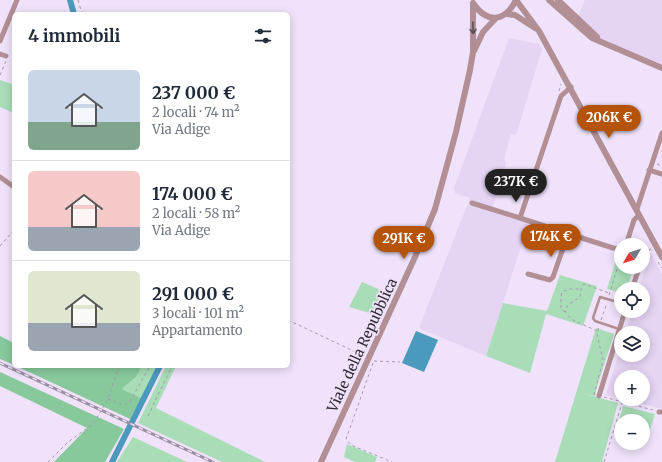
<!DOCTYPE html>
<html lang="it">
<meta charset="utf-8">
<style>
:root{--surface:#fff;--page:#f2f2f3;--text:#1f2937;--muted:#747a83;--line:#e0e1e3;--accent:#b45309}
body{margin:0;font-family:Merriweather,serif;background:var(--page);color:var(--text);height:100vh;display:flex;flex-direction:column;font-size:15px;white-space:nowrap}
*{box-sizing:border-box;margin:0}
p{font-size:13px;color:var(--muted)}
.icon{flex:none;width:22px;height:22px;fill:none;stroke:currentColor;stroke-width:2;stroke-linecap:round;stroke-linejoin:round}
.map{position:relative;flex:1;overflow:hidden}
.side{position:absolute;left:12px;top:12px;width:278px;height:356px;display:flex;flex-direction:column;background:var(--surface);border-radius:6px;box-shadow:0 2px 10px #0003}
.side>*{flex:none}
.needle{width:26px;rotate:231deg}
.controls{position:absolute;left:614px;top:238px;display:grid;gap:8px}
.controls a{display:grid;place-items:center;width:36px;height:36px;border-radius:50%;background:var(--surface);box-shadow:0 2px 10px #0003;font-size:20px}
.price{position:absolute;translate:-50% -34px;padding:0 9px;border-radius:14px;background:var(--accent);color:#fff;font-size:13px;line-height:26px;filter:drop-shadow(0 1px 2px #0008)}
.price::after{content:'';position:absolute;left:50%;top:24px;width:12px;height:9px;margin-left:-6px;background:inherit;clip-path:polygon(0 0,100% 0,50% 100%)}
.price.current{background:#222;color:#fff}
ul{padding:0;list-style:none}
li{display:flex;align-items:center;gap:12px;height:100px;padding:0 16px}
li+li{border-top:1px solid var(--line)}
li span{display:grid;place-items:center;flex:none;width:112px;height:80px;border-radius:6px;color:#555}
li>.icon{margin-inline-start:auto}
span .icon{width:48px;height:48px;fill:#fffc;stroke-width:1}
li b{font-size:17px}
h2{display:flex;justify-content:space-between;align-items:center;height:48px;padding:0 16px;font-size:17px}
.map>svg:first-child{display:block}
.built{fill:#e5d4f3}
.green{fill:#a8ddb7}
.forest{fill:#88c99b}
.water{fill:#4b99bc}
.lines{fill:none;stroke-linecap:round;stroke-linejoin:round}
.canal{stroke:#4b99bc;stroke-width:6}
.path{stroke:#a59bad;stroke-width:1;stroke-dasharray:3 3;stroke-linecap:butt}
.service{stroke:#b18f95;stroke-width:2.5}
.minor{stroke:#b18f95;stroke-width:5}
.tertiary{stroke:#b18f95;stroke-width:6}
.rail-casing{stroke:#998fa1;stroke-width:3}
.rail{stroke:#efe2fa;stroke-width:1.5;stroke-dasharray:4.5;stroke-linecap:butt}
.oneway{stroke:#5d4e56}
.labels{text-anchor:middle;stroke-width:3.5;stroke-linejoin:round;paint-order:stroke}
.street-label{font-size:14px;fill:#302b34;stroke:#efe2fa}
</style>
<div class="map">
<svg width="662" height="462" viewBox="0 0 662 462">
<rect width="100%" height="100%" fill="#efe2fa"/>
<path class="built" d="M585,0H662V61L659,67L603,42L577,19Z
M509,38L539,44L542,49L516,135L511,134L504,159L506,163L492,209L529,221L486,356L419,328L470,198L455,193L454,188Z
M650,252L662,274V409L623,399H643V377H621V398L606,395L621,346V355H643V333H625L632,311H643V289H639Z"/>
<path class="green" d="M0,80L14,85V113L0,107Z
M618,254L621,255V267H632L633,269L627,289H621V293L607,289Z
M560,275L597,286L583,326L546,314L530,373L486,356L503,303L547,311Z
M362,282L390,294L380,316L349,307Z
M596,328L614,334L596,390L595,396L582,393L618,403L602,462H555Z
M142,366H157L141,398L122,389L136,377Z
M166,366H176L156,408L265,462H222L138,423Z
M623,406L655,414L650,430L643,431V421H621V425L618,424Z
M133,437L187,462H117Z
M347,444L377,457L375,462H355L344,457Z"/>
<path class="forest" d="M0,336L14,343V365L0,359Z
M16,366H142L136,377L122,389L141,398L130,419Z
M0,372L124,429L105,462H54L87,428L0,386Z"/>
<path class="water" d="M416,331L438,340L424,372L402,363Z"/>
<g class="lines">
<path class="canal" d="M70,0L74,14
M112,462L160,366"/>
<path class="path" d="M78,0L82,14
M0,75L6,61
M559,91L561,84
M657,164L662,166
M0,246L14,230
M643,253L651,249
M658,262L662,268
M609,295L618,266L621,264
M565,312L561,309V296L562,292L569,289H579
M288,320L364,356
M601,320L607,303
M597,331L571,319L565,311L568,305L580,297L581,289L584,284L609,293
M374,361L400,362
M373,363L346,439L351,445L392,462
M594,395L603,360L597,334L599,326
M604,397L653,410
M108,399L123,405L129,403L150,366
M148,416L172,366
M48,462L68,442L93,424L108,399L119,366
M604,462L622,403"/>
<path class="service" d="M619,329L595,321L593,318L600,297L621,303"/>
<path class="minor" d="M0,41L17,0
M0,54L6,56
M571,87L561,96L520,218L613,248L621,249
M649,170L662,174
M0,177L14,187
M472,203L520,218
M637,209L662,133
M626,245L634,220L639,215
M528,274L550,280L553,277L568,234
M632,289L638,271L637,267
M599,396L625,311
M659,412H662"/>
<path class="tertiary" d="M516,0L539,31L662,257
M549,0L592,38L662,68
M558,0L597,37
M473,3C487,24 505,22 516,0
M507,14L515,15L535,28
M474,51L483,32L496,18
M321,462L415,257L435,209L456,132L470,70L473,52V3"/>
<g class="rail-casing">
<path id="rail" d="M0,363L213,462"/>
</g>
<use href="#rail" class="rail"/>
</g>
<defs><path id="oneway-shaft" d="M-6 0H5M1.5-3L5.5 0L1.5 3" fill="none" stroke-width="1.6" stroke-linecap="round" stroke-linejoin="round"/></defs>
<use class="oneway" href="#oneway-shaft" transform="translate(473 28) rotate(89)"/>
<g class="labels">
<g class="street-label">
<text transform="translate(362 345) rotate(-65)" y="5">Viale della Repubblica</text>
</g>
</g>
</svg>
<div class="controls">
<a><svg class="needle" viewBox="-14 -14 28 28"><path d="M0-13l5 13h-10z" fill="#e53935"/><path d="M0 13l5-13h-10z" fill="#747a83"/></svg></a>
<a><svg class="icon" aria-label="locate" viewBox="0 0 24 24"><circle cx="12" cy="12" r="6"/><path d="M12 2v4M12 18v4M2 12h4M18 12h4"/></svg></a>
<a><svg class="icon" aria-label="layers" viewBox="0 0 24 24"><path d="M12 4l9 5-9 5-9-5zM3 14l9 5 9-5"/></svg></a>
<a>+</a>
<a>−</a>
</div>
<b class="price" style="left:609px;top:139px">206K €</b>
<b class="price current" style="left:516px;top:203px">237K €</b>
<b class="price" style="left:551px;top:258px">174K €</b>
<b class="price" style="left:404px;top:260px">291K €</b>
<section class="side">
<h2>4 immobili<svg class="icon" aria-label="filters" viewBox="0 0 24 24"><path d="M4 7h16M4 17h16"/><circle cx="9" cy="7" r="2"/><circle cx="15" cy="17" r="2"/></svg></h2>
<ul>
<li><span style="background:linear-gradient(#c9d6e8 65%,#7fa58c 0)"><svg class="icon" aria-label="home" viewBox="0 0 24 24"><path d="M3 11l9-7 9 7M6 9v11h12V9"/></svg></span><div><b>237 000 €</b><p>2 locali · 74 m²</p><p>Via Adige</p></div></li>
<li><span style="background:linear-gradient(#f6c9c9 70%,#9aa5b1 0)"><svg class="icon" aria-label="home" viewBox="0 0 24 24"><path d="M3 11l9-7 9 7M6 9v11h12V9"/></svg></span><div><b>174 000 €</b><p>2 locali · 58 m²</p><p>Via Adige</p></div></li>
<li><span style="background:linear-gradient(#dfe7d0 65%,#9aa5b1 0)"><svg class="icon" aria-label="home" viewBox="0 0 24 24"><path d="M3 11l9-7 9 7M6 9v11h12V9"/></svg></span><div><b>291 000 €</b><p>3 locali · 101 m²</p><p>Appartamento</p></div></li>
</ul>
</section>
</div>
